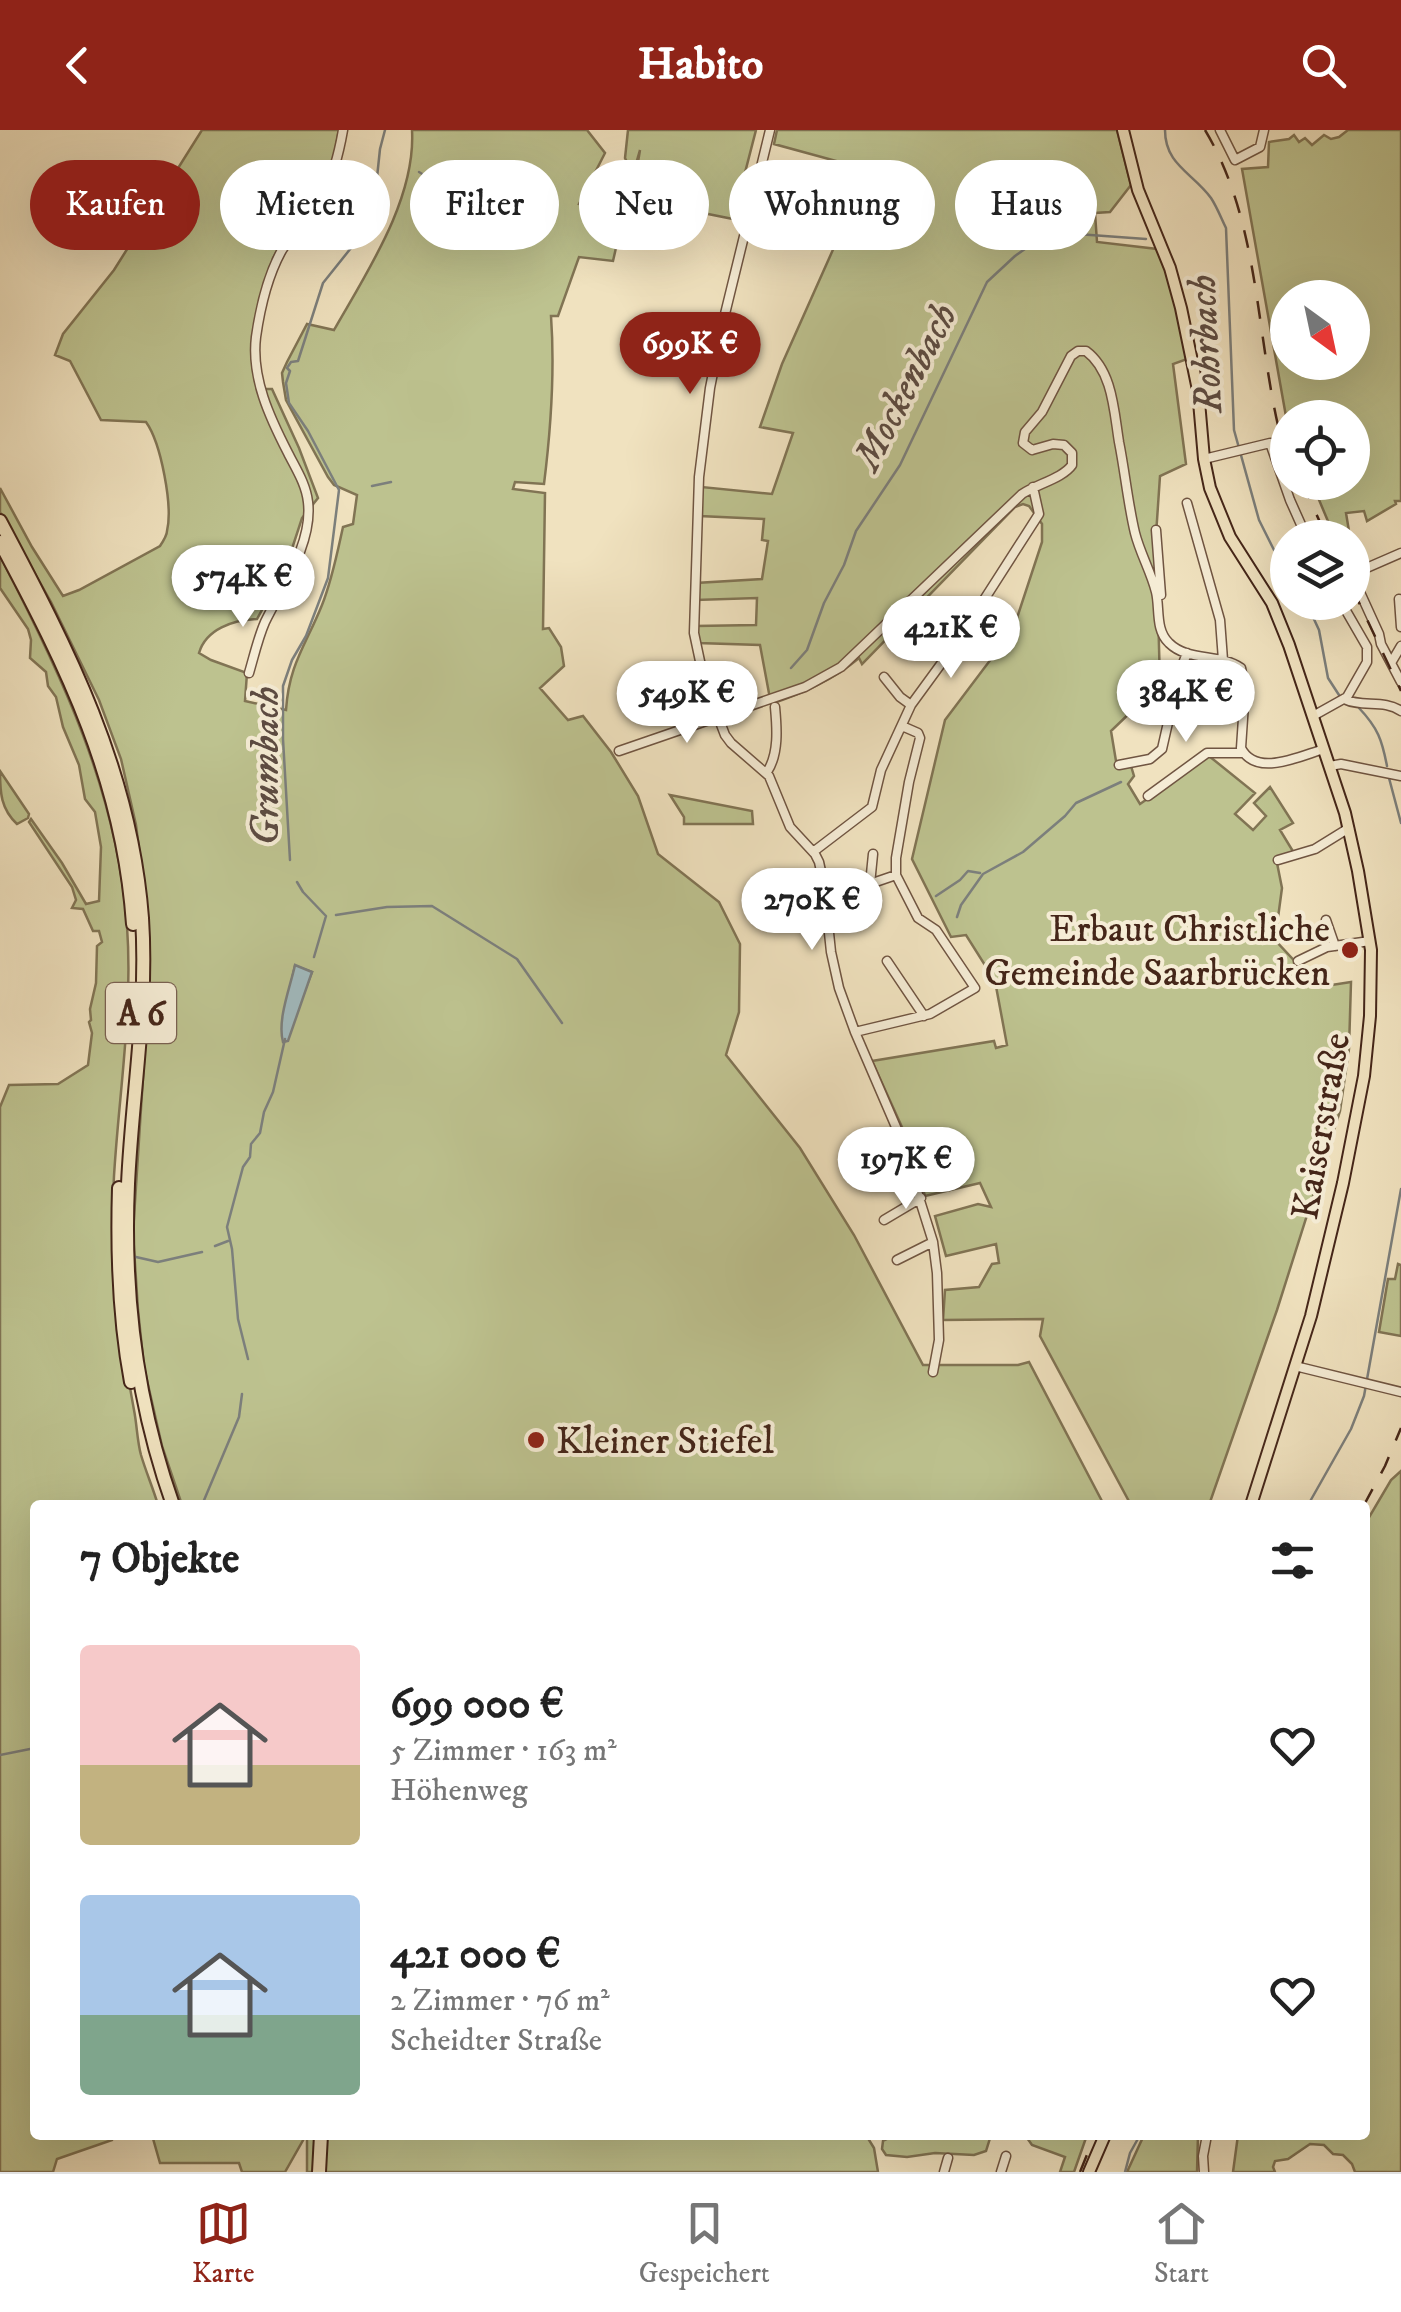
<!DOCTYPE html>
<html lang="de">
<meta charset="utf-8">
<style>
:root{--surface:#fff;--page:#f6f6f6;--text:#222;--muted:#767676;--line:#e0e0e0;--accent:#8f2418}
body{margin:0;font-family:"IM FELL DW Pica",serif;background:var(--page);color:var(--text);height:100vh;display:flex;flex-direction:column;font-size:38px;white-space:nowrap}
*{box-sizing:border-box;margin:0}
p{font-size:32px;color:var(--muted)}
.icon{flex:none;width:55px;height:55px;fill:none;stroke:currentColor;stroke-width:2;stroke-linecap:round;stroke-linejoin:round}
.map{position:relative;flex:1;overflow:hidden}
.panel{position:absolute;left:30px;top:1370px;width:1340px;height:640px;display:flex;flex-direction:column;background:var(--surface);border-radius:10px;box-shadow:0 10px 40px #0002}
.panel>*{flex:none}
.top-card{position:absolute;left:30px;top:30px;width:1342px;height:90px;display:flex;gap:20px}
.needle{width:65px;rotate:147deg}
.tools{position:absolute;left:1270px;top:150px;display:grid;gap:20px}
.tools a{display:grid;place-items:center;width:100px;height:100px;border-radius:50%;background:var(--surface);box-shadow:0 10px 40px #0002;font-size:50px}
.price{position:absolute;translate:-50% -85px;padding:0 22px;border-radius:35px;background:#fff;color:#222;font-size:32px;line-height:65px;filter:drop-shadow(0 2px 5px #0008)}
.price::after{content:'';position:absolute;left:50%;top:60px;width:30px;height:22px;margin-left:-15px;background:inherit;clip-path:polygon(0 0,100% 0,50% 100%)}
.price.current{background:var(--accent);color:#fff}
ul{padding:0;list-style:none}
li{display:flex;align-items:center;gap:30px;height:250px;padding:0 50px}
li span{display:grid;place-items:center;flex:none;width:280px;height:200px;border-radius:10px;color:#555}
li>.icon{margin-inline-start:auto}
span .icon{width:120px;height:120px;fill:#fffc;stroke-width:1}
li b{font-size:42px}
h2{display:flex;justify-content:space-between;align-items:center;height:120px;padding:0 50px;font-size:42px}
.chip{padding:0 35px;border-radius:45px;background:var(--surface);box-shadow:0 10px 40px #0002;font-size:35px;line-height:90px}
.chip.current{background:var(--accent);color:#fff}
header{display:flex;justify-content:space-between;align-items:center;height:130px;padding:0 50px;background:var(--accent);color:#fff;font-size:45px;font-weight:700}
.tab-bar{display:flex;justify-content:space-around;align-items:center;height:140px;border-top:2px solid var(--line);background:var(--surface);font-size:28px;color:var(--muted)}
.tab-bar a{display:grid;justify-items:center;gap:5px}
.tab-bar .current{color:var(--accent)}
.map>svg:first-child{display:block}
.green{fill:#bdc28f;stroke:#817454;stroke-width:2.5;fill-rule:evenodd}
.water{fill:#a1babe;stroke:#7c7f7c;stroke-width:2.5}
.lines{fill:none;stroke-linecap:round;stroke-linejoin:round}
.stream{stroke:#7c7f7c;stroke-width:2.5}
.minor-casing{stroke:#705542;stroke-width:11}
.major-casing{stroke:#452619;stroke-width:14}
.highway-casing{stroke:#452619;stroke-width:16}
.minor{stroke:#f5ecd5;stroke-width:8}
.major{stroke:#f0e2bf;stroke-width:10}
.highway{stroke:#f0e2bf;stroke-width:12}
.rail{stroke:#452619;stroke-width:2.5;stroke-dasharray:18 18;stroke-linecap:butt}
.poi-dot{fill:#8f2418;stroke:#f5ecd5;stroke-width:4}
.labels{text-anchor:middle;stroke-width:8;stroke-linejoin:round;paint-order:stroke}
.shield{fill:#f5ecd5;stroke:#7a6151;stroke-width:2.5}
.shield-label{font-size:35px;font-weight:bold;fill:#452619}
.poi-label{font-size:38px;fill:#452619;stroke:#f5ecd5;text-anchor:end}
.street-label{font-size:38px;fill:#452619;stroke:#f5ecd5}
.water-label{font-size:40px;font-style:italic;fill:#5c4b42;stroke:#f5ecd5}
</style>
<header><svg class="icon" aria-label="back" viewBox="0 0 24 24"><path d="M15 5l-7 7 7 7"/></svg>Habito<svg class="icon" aria-label="search" viewBox="0 0 24 24"><circle cx="10" cy="10" r="6"/><path d="M15 15l6 6"/></svg></header>
<div class="map">
<svg width="1401" height="2042" viewBox="0 0 1401 2042">
<rect width="100%" height="100%" fill="#f0e2bf"/>
<filter id="stains"><feTurbulence type="fractalNoise" baseFrequency=".002" numOctaves="4"/><feColorMatrix values="0 0 0 0 .2 0 0 0 0 .09 0 0 0 0 .02 0 0 0 .5 -.17"/></filter>
<radialGradient id="worn" r=".72"><stop offset=".6" stop-color="#630" stop-opacity="0"/><stop offset="1" stop-color="#630" stop-opacity=".3"/></radialGradient>
<path class="green" d="M202,0H339L334,27L319,62L273,128L254,208L257,259H272L299,318L318,368L302,388L287,434L257,489C233,490 206,499 199,523L211,530L247,543L245,571L286,580C289,534 306,515 322,475C332,450 337,424 343,397L353,394L357,365L334,355L328,347L286,270L283,252L282,243L287,232L307,194L334,200C367,142 416,69 412,0H587L605,23L579,74L623,87L613,131L579,127L558,186H551C555,242 551,298 544,354L515,352L513,359L545,363L543,499L549,498L561,517L564,536L540,558L568,590L583,586L611,622L638,666L658,724L719,772L740,814L739,882L726,925L800,1018L854,1105L923,1235H1018L1029,1232L1104,1375H182L162,1316L144,1237L138,1180L133,1103L144,932L142,743L136,695L121,629L99,570L51,472L0,382V358L32,417L63,466L79,460L160,416C162,413 167,405 167,401C173,376 161,313 146,292L101,290L70,231L55,225L63,204L114,140ZM295,836L312,842L300,873L284,884Z
M628,0H756L733,89L658,74L648,102L628,91L640,20L633,44L625,28Z
M777,0H1117L1131,55L1110,82L1095,83L1097,112L1157,119L1175,166L1190,228L1173,234L1186,334L1160,346L1156,405L1160,554L1111,601L1117,637L1131,636L1134,646L1128,654L1140,674L1209,626L1255,663L1235,684L1253,700L1266,686L1254,673L1270,657L1293,693L1280,700L1294,723L1276,728L1282,758L1275,810L1319,857L1351,852L1349,919L1340,981L1277,1180L1209,1375H1131L1040,1206L1043,1189L943,1190L945,1160L979,1157L992,1134L999,1133L996,1114L946,1126L935,1086L978,1074L991,1077L980,1053L925,1066L920,1049L965,1038L963,1026L915,1037L906,1006L872,931L994,911L996,918L1007,915L995,851L966,805L951,807L912,729L945,590L1013,500L1042,412V394L1029,376L1023,374L1015,377L862,534L859,528C833,550 803,563 771,574L760,515L698,513L696,496L756,495L757,468L696,470V453L762,449L768,411L762,410L764,389L700,386L702,357L772,364L793,303L760,297L782,234L848,86L860,74L873,41L774,14Z
M1348,0H1401V371H1395L1396,374L1367,391L1364,381L1346,383L1350,407L1335,408L1312,353L1352,352V288H1288L1287,292L1242,39L1268,37L1269,12L1289,9L1294,5L1299,12L1305,8L1312,15L1324,5L1331,9L1339,7ZM1288,168H1352V232H1288Z
M0,426C61,543 118,663 127,796C133,880 119,963 114,1046C109,1124 120,1204 134,1280C137,1295 137,1310 141,1325C146,1342 153,1358 158,1375H35V2005H113L112,2010L57,2029L53,2042H0V977L9,955L58,954L88,935L92,903L89,892L91,890L90,879L96,853L97,816L102,812L99,801H93L83,779L72,778L76,770L72,757L29,692L31,689L62,733L86,774L99,771L101,717L95,682L85,669L79,635L63,597L56,567L48,556L46,542L30,528L31,510L28,499L0,458Z
M0,641L29,684L28,688L17,694C1,679 0,663 0,641Z
M670,665L752,681L753,694H684V687Z
M1398,1134L1401,1135V1206L1379,1202L1388,1149H1395Z
M1401,1341V2042H1355L1352,2034L1343,2025L1333,2024L1324,2015L1310,2014L1288,2029L1275,2031L1273,2037L1275,2042H1233L1238,2005H1365V1394L1391,1350Z
M152,2005H306L285,2042H242L239,2033H160Z
M307,2005H866L874,2018L878,2042H307Z
M895,2005H991L986,2021L974,2025L935,2023L907,2027L886,2025L882,2019L883,2011Z
M1025,2005H1087L1074,2042H1060L1065,2027L1032,2015Z
M1144,2005H1198L1197,2042H1127Z"/>
<path class="water" d="M295,835L312,842L288,911L283,912C277,890 290,858 295,835Z"/>
<g class="lines">
<path class="stream" d="M1165,0C1165,35 1193,43 1211,68C1217,77 1221,88 1226,98L1234,300L1259,390L1274,420L1288,435
M419,42C430,48 435,56 445,63
M372,356L391,352
M1306,472L1319,500L1328,548L1339,565
M791,538L807,520L824,473L844,435L856,401L900,335L987,152L1015,126L1039,109L1077,104L1146,109
M1359,578C1378,598 1382,610 1387,636
M1389,648L1401,693
M290,730L283,609V556L292,530L306,506L328,448L339,360L308,301L289,273L286,253L290,241L287,238L291,232L298,231L323,153L363,103L374,76L380,19L385,0
M297,752L303,762L326,786L314,827
M936,766L960,750L968,741L980,743
M336,785L387,777L432,776L517,829L562,893
M957,787L961,775L983,744L1023,722L1065,686L1076,673L1121,652
M215,1116L228,1111
M136,1127L158,1132L202,1122
M248,1229L238,1189L232,1119L227,1097L243,1037L250,1027L251,1014L260,1003L264,982L273,962L285,909
M202,1375L239,1287L242,1264
M1308,1375L1351,1299L1364,1266L1401,1059
M0,1625L35,1618
M1125,2042L1130,2023L1140,2005"/>
<g class="minor-casing">
<path id="minor" d="M770,0L724,188L710,258L699,347L694,503L704,550L725,605L731,613L769,646L790,697L815,724L819,732L824,755L831,822L839,858L855,902L899,1004L933,1112L937,1143L939,1210L933,1242
M1220,0L1235,30L1260,17L1264,0
M1032,320L1023,313L1025,302L1042,282L1071,226L1078,221H1086C1113,241 1114,282 1119,312C1125,342 1128,374 1135,403C1140,423 1151,442 1156,462C1160,478 1155,500 1169,513C1188,532 1220,523 1241,538L1245,559L1241,618C1256,648 1300,626 1324,619
M1204,329L1270,313L1290,370L1307,408
M1187,373L1220,490L1223,530
M1156,400L1161,465
M1401,423L1355,443L1353,447L1379,504L1381,514L1401,552
M1399,469L1401,497
M1391,533L1401,516
M249,543C254,526 258,508 265,492C282,457 313,413 308,372C306,354 296,339 288,323C270,288 251,248 256,207C260,179 268,145 282,120C294,101 312,85 323,65C334,44 339,23 343,0
M884,547L900,567L911,575
M1344,569C1362,578 1384,569 1401,581
M1171,581L1221,587
M1192,583L1203,552
M1313,586L1347,567L1367,532V517L1341,472
M619,621L805,557L841,537L1022,364C1037,354 1063,348 1072,335V323L1064,315L1053,314L1032,320
M1119,635L1150,629L1162,619L1179,544L1187,523
M1330,636L1341,634L1401,646
M767,642C779,624 777,598 775,577
M1148,666L1207,623H1242
M813,722L872,677L881,640L911,575L957,512L1039,384L1033,357
M1278,730L1315,719L1349,698
M870,754L873,724
M824,755L861,757L896,745
M1326,790L1335,816
M887,831L924,886
M1298,831L1327,817L1370,811
M855,902L930,884L975,858L936,800L918,788L896,745V728L909,652L920,608L918,603L902,596
M884,1090L921,1068
M897,1130L933,1112
M1295,1236L1401,1262
M944,2042L948,2028
M1001,2042L1006,2026
M1204,2042L1203,2026L1207,2005"/>
</g>
<g class="major-casing">
<path id="major" d="M1123,0L1138,60L1170,138L1181,178L1198,260L1204,329L1210,358L1230,407L1272,473L1289,515L1345,683L1358,741L1371,820L1370,886L1364,946L1343,1053L1311,1186L1251,1375
M1089,2042L1105,2005"/>
</g>
<g class="highway-casing">
<path id="highway" d="M0,391C68,519 131,641 142,788C148,877 132,965 128,1054C123,1164 136,1271 173,1375
M0,412C67,537 123,650 133,794
M119,1058C117,1124 119,1188 131,1252
M319,2042L321,2005"/>
</g>
<use href="#minor" class="minor"/>
<use href="#major" class="major"/>
<use href="#highway" class="highway"/>
<path class="rail" d="M1205,0C1265,100 1254,224 1288,333
M1302,352L1327,408
M1352,458L1401,561
M1364,1375L1385,1336L1401,1298
M1080,2042L1095,2005"/>
</g>
<g class="poi-dot">
<circle cx="1350" cy="820" r="10"/>
<circle cx="536" cy="1310" r="10"/>
</g>
<g class="labels">
<rect class="shield" x="106" y="853" width="70" height="60" rx="8"/>
<g class="shield-label">
<text x="141" y="895">A 6</text>
</g>
<g class="poi-label">
<text x="1330" y="811">Erbaut Christliche<tspan x="1330" dy="44">Gemeinde Saarbrücken</tspan></text>
<text x="556" y="1323" text-anchor="start">Kleiner Stiefel</text>
</g>
<g class="street-label">
<text transform="translate(1320 996) rotate(-80)" y="13">Kaiserstraße</text>
</g>
<g class="water-label">
<text transform="translate(1204 214) rotate(-93)" y="14">Rohrbach</text>
<text transform="translate(904 256) rotate(-63)" y="14">Mockenbach</text>
<text transform="translate(264 636) rotate(-90)" y="14">Grumbach</text>
</g>
</g>
<rect width="100%" height="100%" filter="url(#stains)"/>
<rect width="100%" height="100%" fill="url(#worn)"/>
</svg>
<div class="tools">
<a><svg class="needle" viewBox="-14 -14 28 28"><path d="M0-13l5 13h-10z" fill="#e53935"/><path d="M0 13l5-13h-10z" fill="#767676"/></svg></a>
<a><svg class="icon" aria-label="locate" viewBox="0 0 24 24"><circle cx="12" cy="12" r="6"/><path d="M12 2v4M12 18v4M2 12h4M18 12h4"/></svg></a>
<a><svg class="icon" aria-label="layers" viewBox="0 0 24 24"><path d="M12 4l9 5-9 5-9-5zM3 14l9 5 9-5"/></svg></a>
</div>
<b class="price current" style="left:690px;top:267px">699K €</b>
<b class="price" style="left:243px;top:500px">574K €</b>
<b class="price" style="left:951px;top:551px">421K €</b>
<b class="price" style="left:1186px;top:615px">384K €</b>
<b class="price" style="left:687px;top:616px">549K €</b>
<b class="price" style="left:812px;top:823px">270K €</b>
<b class="price" style="left:906px;top:1082px">197K €</b>
<div class="top-card">
<a class="chip current">Kaufen</a>
<a class="chip">Mieten</a>
<a class="chip">Filter</a>
<a class="chip">Neu</a>
<a class="chip">Wohnung</a>
<a class="chip">Haus</a>
</div>
<section class="panel">
<h2>7 Objekte<svg class="icon" aria-label="filters" viewBox="0 0 24 24"><path d="M4 7h16M4 17h16"/><circle cx="9" cy="7" r="2"/><circle cx="15" cy="17" r="2"/></svg></h2>
<ul>
<li><span style="background:linear-gradient(#f6c9c9 60%,#c2b280 0)"><svg class="icon" aria-label="home" viewBox="0 0 24 24"><path d="M3 11l9-7 9 7M6 9v11h12V9"/></svg></span><div><b>699 000 €</b><p>5 Zimmer · 163 m²</p><p>Höhenweg</p></div><svg class="icon" aria-label="heart" viewBox="0 0 24 24"><path d="M12 20l-8-8c-3-5 5-10 8-4 3-6 11-1 8 4z"/></svg></li>
<li><span style="background:linear-gradient(#a9c7e8 60%,#7fa58c 0)"><svg class="icon" aria-label="home" viewBox="0 0 24 24"><path d="M3 11l9-7 9 7M6 9v11h12V9"/></svg></span><div><b>421 000 €</b><p>2 Zimmer · 76 m²</p><p>Scheidter Straße</p></div><svg class="icon" aria-label="heart" viewBox="0 0 24 24"><path d="M12 20l-8-8c-3-5 5-10 8-4 3-6 11-1 8 4z"/></svg></li>
</ul>
</section>
</div>
<nav class="tab-bar">
<a class="current"><svg class="icon" aria-label="map" viewBox="0 0 24 24"><path d="M3 6l6-2 6 2 6-2v14l-6 2-6-2-6 2zM9 4v14M15 6v14"/></svg>Karte</a>
<a><svg class="icon" aria-label="saved" viewBox="0 0 24 24"><path d="M7 4h10v16l-5-4-5 4z"/></svg>Gespeichert</a>
<a><svg class="icon" aria-label="home" viewBox="0 0 24 24"><path d="M3 11l9-7 9 7M6 9v11h12V9"/></svg>Start</a>
</nav>
